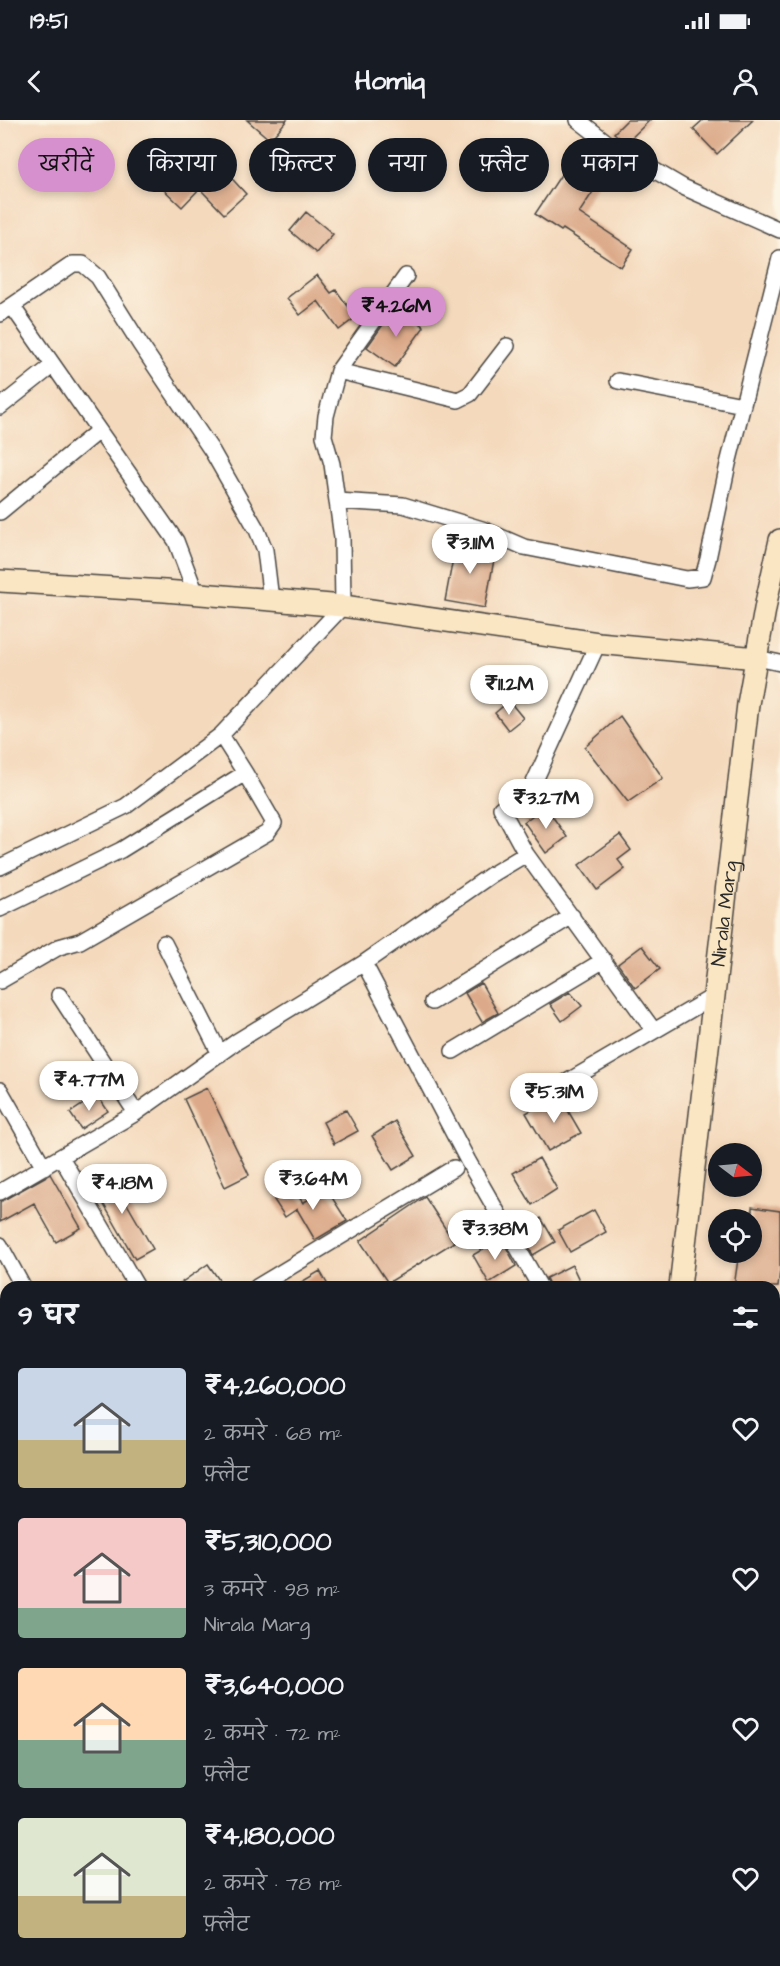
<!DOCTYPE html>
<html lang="hi">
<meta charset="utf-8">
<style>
:root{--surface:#171b24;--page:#20242c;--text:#f1f3f6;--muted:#9ea1a6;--accent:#d690ce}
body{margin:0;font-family:"Architects Daughter","Playpen Sans Deva",sans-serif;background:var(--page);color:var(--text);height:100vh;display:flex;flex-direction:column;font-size:22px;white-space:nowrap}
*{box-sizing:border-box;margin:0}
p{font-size:20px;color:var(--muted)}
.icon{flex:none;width:33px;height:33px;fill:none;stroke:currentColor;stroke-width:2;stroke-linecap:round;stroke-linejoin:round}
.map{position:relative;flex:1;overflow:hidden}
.panel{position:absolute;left:0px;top:1161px;width:780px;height:686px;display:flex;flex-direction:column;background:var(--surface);border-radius:18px 18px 0 0;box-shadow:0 3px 9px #0003}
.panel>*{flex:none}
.guide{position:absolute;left:18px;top:18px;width:744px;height:54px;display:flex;gap:12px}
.needle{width:39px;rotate:106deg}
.tools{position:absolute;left:708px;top:1023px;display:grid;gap:12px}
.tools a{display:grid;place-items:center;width:54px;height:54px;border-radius:50%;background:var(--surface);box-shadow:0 3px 9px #0003;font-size:30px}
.price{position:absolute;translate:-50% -51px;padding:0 14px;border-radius:21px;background:#fff;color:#222;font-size:20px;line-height:39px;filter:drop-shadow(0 2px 3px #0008)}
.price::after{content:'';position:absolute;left:50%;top:36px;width:18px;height:14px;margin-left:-9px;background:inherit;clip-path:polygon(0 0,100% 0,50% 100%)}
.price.on{background:var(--accent);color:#111}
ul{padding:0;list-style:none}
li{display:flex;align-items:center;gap:18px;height:150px;padding:0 18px}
li span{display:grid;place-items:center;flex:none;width:168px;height:120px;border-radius:6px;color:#555}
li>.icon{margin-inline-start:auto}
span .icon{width:72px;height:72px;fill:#fffc;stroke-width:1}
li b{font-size:26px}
h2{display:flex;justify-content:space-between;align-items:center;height:72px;padding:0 18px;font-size:26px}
.tag{padding:0 21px;border-radius:27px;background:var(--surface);box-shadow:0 3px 9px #0003;font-size:21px;line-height:54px}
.tag.on{background:var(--accent);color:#111}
.status{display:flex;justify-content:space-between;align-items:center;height:42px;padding:0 30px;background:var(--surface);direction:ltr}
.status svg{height:16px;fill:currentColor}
header{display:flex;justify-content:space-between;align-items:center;height:78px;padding:0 18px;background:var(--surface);font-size:27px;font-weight:700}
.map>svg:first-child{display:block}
.building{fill:#dcaa8a}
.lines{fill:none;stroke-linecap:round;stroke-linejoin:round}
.street-casing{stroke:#494541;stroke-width:18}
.secondary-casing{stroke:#494541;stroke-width:24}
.street{stroke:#fff;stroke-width:15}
.secondary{stroke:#fbe6c4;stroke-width:21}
.labels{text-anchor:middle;stroke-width:5;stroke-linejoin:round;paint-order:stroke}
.street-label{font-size:20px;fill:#2b2b2b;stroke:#fcf5e5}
</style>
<div class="status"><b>19:51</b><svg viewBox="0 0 49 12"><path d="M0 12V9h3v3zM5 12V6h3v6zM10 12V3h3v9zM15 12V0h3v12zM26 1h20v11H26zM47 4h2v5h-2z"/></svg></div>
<header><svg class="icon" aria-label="back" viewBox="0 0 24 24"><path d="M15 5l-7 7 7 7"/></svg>Homiq<svg class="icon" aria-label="person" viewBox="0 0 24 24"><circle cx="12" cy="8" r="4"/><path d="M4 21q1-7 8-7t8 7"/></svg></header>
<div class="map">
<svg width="780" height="1846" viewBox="0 0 780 1846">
<rect width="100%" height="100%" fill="#fcf5e5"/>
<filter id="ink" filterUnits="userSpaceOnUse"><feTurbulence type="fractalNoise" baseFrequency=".0167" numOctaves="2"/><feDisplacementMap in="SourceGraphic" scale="12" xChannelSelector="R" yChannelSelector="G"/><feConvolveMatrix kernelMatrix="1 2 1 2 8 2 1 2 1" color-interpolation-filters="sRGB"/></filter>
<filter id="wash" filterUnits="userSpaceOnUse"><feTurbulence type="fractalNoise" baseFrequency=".008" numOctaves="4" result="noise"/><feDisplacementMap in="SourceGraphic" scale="24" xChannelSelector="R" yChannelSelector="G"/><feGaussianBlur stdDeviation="1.35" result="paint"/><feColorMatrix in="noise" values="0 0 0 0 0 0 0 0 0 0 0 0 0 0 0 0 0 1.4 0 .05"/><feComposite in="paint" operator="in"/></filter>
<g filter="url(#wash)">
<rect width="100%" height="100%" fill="#f4d9bc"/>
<g id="blocks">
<path class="building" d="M247,0H287L270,20Z
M627,0H650L626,23L614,13Z
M703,0H753L717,34L693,9Z
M576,32L606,52L579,93L633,129L621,147L563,109L561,111L535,94Z
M181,40L205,63L182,87L158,64Z
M224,50L246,74L224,94L202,71Z
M306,92L333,114L316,133L290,111Z
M317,155L331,173L336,170L356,197L339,210L318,181L300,195L287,178Z
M400,189L424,207L395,247L367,227L385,202L389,205Z
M456,422L496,429L485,488L445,481Z
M509,581L523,598L508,610L495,593Z
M620,596L663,658L628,682L585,627Z
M545,686L567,717L546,733L524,702Z
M620,715L631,730L618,740L625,749L597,770L579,745Z
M642,826L660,849L635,868L618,844Z
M481,863L498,893L482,902L465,873Z
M570,872L582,886L562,901L550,884Z
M207,968L249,1055L225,1067L184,979Z
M97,975L108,991L81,1009L70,993Z
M560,977L581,1013L548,1031L526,993L538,986L546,985Z
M346,990L358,1011L334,1024L323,1002Z
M395,1001L416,1036L393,1050L372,1016Z
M539,1038L557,1069L532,1085L513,1053Z
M108,1051L153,1129L135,1139L99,1076H100L92,1059Z
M50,1054L81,1108L56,1122L34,1083L0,1102V1082Z
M293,1068L303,1083L326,1068L347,1101L315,1120L297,1089L285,1097L274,1080Z
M425,1077L454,1122L388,1163L360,1121Z
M752,1087L780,1091V1150L778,1167H734L739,1132H752Z
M594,1090L606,1112L570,1132L558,1110Z
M541,1098L555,1122L533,1135L519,1111Z
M503,1121L516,1146L489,1163L473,1135L495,1122L496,1125Z
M208,1144L224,1167H175Z
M572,1145L579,1160L564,1167H550L546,1158Z
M320,1151L329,1167H293Z"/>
</g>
</g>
<g filter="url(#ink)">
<use href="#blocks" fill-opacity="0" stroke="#494541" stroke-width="1.5"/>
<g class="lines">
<g class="street-casing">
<path id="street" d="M578,0L609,24L683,67L780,110
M12,186L176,421L196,474
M0,194L73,144H83L98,157L140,224L212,331L257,410L265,430L271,480
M338,251L458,280L470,274L507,226
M618,261L743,285
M0,287L52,246
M337,381L403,385L482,409L524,427L687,459L703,457L708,439L728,344L780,138
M0,392L98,311
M757,538L780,543
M526,734L654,911
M0,747L126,686L221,615L343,486L342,418L332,344L324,316L326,296L338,251L406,156
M0,789L121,730L245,653
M164,823L220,934
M364,843L468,1041L540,1167
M0,861L59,827L80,821L267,713L274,703L245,653L221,615
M59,875L136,993
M432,882L572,796
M453,931L604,840
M0,970L44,1047
M541,977L714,876
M61,1037L137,1167
M0,1072L136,993L236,922L364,843L491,755L526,734L501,688L531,669L598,523
M0,1125L23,1167
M257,1167L454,1048
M0,1291L6,1302
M0,1543L6,1552
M0,1699L6,1709
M774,1752L780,1753
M83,1840L87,1846
M199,1840L203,1846
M486,1840V1846
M686,1840L735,1844
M325,1846L335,1840"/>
</g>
<g class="secondary-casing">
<g id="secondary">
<path d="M0,461L165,471L343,486L598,523L757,538"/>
<path id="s1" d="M680,1167L748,584L767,478L780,420"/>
<path d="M774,1334L780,1335"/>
</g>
</g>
<use href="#street" class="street"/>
<use href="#secondary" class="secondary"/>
</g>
</g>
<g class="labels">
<g class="street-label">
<text dy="7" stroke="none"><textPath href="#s1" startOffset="376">Nirala Marg</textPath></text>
</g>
</g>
</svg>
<div class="tools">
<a><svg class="needle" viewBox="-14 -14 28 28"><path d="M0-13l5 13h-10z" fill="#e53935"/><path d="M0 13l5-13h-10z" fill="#9ea1a6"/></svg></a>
<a><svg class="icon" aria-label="locate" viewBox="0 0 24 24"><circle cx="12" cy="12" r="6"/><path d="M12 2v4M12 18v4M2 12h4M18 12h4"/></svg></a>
</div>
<b class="price on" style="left:396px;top:218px">₹4.26M</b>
<b class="price" style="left:470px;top:455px">₹3.11M</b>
<b class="price" style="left:509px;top:596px">₹11.2M</b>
<b class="price" style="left:546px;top:710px">₹3.27M</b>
<b class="price" style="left:89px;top:992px">₹4.77M</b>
<b class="price" style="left:554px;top:1004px">₹5.31M</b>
<b class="price" style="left:313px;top:1091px">₹3.64M</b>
<b class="price" style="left:122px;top:1095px">₹4.18M</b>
<b class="price" style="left:495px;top:1141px">₹3.38M</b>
<div class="guide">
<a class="tag on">खरीदें</a>
<a class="tag">किराया</a>
<a class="tag">फ़िल्टर</a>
<a class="tag">नया</a>
<a class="tag">फ़्लैट</a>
<a class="tag">मकान</a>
</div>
<section class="panel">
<h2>9 घर<svg class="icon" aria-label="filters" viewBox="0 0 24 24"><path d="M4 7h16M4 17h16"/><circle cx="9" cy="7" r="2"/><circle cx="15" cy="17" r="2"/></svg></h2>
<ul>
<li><span style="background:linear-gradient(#c9d6e8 60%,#c2b280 0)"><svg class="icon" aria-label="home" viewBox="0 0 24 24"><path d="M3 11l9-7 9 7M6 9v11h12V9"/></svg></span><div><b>₹4,260,000</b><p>2 कमरे · 68 m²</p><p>फ़्लैट</p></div><svg class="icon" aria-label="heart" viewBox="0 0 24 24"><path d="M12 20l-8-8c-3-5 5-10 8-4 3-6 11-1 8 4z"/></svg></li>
<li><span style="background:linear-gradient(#f6c9c9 75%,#7fa58c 0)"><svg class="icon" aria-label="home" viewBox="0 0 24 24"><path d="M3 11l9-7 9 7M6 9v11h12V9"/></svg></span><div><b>₹5,310,000</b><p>3 कमरे · 98 m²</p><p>Nirala Marg</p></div><svg class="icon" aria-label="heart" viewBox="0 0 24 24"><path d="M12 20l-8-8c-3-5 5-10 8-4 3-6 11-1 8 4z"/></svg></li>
<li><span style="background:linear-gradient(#ffd9b3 60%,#7fa58c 0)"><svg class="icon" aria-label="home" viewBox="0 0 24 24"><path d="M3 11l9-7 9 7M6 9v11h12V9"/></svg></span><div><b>₹3,640,000</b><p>2 कमरे · 72 m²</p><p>फ़्लैट</p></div><svg class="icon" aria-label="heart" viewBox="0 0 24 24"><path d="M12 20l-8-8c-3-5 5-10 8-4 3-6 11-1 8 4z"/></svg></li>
<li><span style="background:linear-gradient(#dfe7d0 65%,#c2b280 0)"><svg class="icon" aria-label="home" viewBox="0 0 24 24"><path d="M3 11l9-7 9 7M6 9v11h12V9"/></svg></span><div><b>₹4,180,000</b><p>2 कमरे · 78 m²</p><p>फ़्लैट</p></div><svg class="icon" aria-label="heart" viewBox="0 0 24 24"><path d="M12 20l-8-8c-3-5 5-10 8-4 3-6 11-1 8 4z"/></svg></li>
</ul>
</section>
</div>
